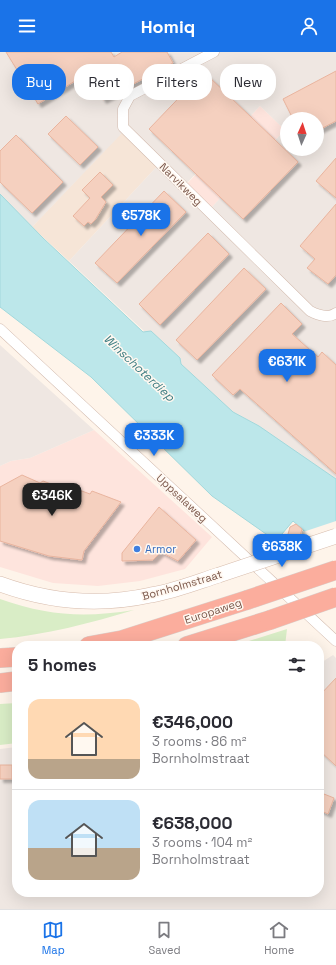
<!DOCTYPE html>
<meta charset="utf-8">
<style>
:root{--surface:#fff;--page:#f7f7f7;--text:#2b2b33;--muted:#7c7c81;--line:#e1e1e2;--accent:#1a73e8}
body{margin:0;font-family:"Space Grotesk",sans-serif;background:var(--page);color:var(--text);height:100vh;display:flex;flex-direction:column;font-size:15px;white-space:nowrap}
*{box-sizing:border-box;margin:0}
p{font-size:13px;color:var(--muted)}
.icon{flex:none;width:22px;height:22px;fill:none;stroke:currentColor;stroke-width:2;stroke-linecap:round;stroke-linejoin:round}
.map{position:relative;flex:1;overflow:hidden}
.side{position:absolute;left:12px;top:589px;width:312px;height:256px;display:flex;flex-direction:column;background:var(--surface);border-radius:16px;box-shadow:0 4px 16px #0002}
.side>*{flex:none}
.hud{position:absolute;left:12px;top:12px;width:312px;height:36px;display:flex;gap:8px}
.needle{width:26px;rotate:3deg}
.fabs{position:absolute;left:280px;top:60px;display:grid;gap:8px}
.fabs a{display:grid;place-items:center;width:44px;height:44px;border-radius:50%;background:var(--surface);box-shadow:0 4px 16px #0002;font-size:20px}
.price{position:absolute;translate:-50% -34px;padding:0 9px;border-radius:8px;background:var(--accent);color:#fff;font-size:13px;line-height:26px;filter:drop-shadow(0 1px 2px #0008)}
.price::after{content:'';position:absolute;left:50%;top:24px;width:12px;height:9px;margin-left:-6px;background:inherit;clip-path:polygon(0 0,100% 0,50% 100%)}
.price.selected{background:#222;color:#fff}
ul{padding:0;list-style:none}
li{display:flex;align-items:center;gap:12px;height:100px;padding:0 16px}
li+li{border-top:1px solid var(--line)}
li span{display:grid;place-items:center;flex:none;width:112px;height:80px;border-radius:12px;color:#555}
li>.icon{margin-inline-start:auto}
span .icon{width:48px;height:48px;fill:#fffc;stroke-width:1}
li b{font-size:17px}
h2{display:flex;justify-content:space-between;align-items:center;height:48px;padding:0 16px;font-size:17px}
.pill{padding:0 14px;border-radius:16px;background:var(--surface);box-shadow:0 4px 16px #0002;font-size:14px;line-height:36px}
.pill.selected{background:var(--accent);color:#fff}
header{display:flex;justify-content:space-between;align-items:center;height:52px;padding:0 16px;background:var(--accent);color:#fff;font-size:18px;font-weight:800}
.tabs{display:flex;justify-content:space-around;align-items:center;height:56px;border-top:1px solid var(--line);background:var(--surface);font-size:11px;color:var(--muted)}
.tabs a{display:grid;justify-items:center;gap:2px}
.tabs .selected{color:var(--accent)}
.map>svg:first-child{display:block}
.residential{fill:#f6e5d7}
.commercial{fill:#fee4dd}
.industrial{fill:#efe7e2;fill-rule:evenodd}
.green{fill:#d9edc6}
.water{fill:#bce7ea;stroke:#a1d8dc}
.pier{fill:#fef4ea}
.building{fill:#f5d0bf;stroke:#e9b49e;filter:url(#shadow)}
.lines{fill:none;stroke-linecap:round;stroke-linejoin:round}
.street-casing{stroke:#d2baad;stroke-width:11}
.secondary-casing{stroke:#d7bcad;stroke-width:16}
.highway-casing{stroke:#dad0cc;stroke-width:20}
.street{stroke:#fff;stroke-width:10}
.secondary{stroke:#fff;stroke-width:15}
.highway{stroke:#fbad9d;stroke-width:19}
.secondary-bridge-casing{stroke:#d7bcad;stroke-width:16;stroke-linecap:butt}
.highway-bridge-casing{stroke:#dad0cc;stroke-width:20;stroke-linecap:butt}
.secondary-bridge{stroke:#fff;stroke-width:15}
.highway-bridge{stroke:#fbad9d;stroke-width:19}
.shop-dot{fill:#3f7fe0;stroke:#fff8f1;stroke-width:1.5}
.labels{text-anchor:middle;stroke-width:3;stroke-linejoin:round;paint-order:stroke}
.street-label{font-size:11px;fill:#7b574a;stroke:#fff8f1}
.shop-label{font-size:11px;fill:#366cbe;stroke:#fff8f1;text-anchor:start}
.water-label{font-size:12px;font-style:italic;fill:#3c7c81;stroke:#fff8f1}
</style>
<header><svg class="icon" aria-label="menu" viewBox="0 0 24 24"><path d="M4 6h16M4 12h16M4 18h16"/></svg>Homiq<svg class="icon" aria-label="person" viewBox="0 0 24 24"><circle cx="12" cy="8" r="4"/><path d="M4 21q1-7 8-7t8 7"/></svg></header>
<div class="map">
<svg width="336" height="857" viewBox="0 0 336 857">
<defs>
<filter id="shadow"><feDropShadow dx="3.5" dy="3.5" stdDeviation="1" flood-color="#0004"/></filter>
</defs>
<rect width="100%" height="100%" fill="#fef4ea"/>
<path class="residential" d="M126,76L161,110L69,209L32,175Z"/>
<path class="commercial" d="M260,54L285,78L210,157L185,134Z
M94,378L212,485L185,517L140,529L98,534L53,531L0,515V414L11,409L30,406Z"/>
<path class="industrial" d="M0,0H336V450L232,361L69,209L161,110L126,77L32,175L0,144ZM260,54L285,78L210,157L185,133ZM287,67H317V97H287Z
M0,293L94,378L30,406L11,409L0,414Z
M333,603L336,606V857H0V697L17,695V840H319V612Z"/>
<path class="green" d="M0,547C49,564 84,566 134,558C91,571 45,583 0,587Z
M287,577L285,594H233Z
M17,651V691L0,693V652Z"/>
<path class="water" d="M0,142L43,186L143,280L151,279L180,306L181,312L233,360L259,374L336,427V507L293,469L276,489L212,444L91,325L0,255Z"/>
<path class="pier" d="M336,469V509L303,480Z"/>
<path class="building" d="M6,0H111L114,5L122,0H167L173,11L103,48L88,21L38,52Z
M336,19V69L317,79V67H293L283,47Z
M205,21L298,110L243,167L149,77L196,28Z
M66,64L98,95L80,113L48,82Z
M16,83L63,130L32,161L0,130V99Z
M336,106V146L316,129Z
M100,120L113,133L101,145L106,150L95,168L91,172L88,170L84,174L73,164L90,146L82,138Z
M164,139L186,160L117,231L95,211Z
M336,152V223L328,232L307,216L315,207L300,194Z
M208,181L229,202L160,273L139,252Z
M244,216L266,237L197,308L176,288Z
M281,251L302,272L292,282L318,305L322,300L336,313V422L240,337L233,343L212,323Z
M22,423L40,431L43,429L65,437L68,434L90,442L92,439L121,450L84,499L82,508L49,504L0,489V435Z
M159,455L196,488L178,509L161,500L153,508L122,509V501Z
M296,472L302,477L300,484L293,487L288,482L290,475Z
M336,626V714L319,698V644Z
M0,713H12V727H0Z
M324,742L334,746L328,762L319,758Z"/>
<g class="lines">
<g class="street-casing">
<path id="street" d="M214,0L130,44L123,57V75L310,259C318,263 328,267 336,261
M0,277L336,589"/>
</g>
<g class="secondary-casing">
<path id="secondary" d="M0,532C49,550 101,554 151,543C175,539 197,530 219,523"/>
</g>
<g class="highway-casing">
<path id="highway" d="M89,594L122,588L247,548
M187,594L270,568
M0,606L17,605
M0,631L17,629"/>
</g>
<use href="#street" class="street"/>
<use href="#secondary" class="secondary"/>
<use href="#highway" class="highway"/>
<g class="secondary-bridge-casing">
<path id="secondary-bridge" d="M219,523L336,484"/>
</g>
<g class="highway-bridge-casing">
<path id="highway-bridge" d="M247,548L336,518
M270,568L336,545"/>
</g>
<use href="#secondary-bridge" class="secondary-bridge"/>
<use href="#highway-bridge" class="highway-bridge"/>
</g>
<circle class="shop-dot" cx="137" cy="497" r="4"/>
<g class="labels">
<g class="street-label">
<text transform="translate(181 132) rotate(45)" y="4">Narvikweg</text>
<text transform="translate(182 446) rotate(43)" y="4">Uppsalaweg</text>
<text transform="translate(182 533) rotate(-16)" y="4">Bornholmstraat</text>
<text transform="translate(213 559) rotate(-18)" y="4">Europaweg</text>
</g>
<g class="shop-label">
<text x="145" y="501">Armor</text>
</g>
<g class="water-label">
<text transform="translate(139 316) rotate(43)" y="4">Winschoterdiep</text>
</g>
</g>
</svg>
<div class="fabs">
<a><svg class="needle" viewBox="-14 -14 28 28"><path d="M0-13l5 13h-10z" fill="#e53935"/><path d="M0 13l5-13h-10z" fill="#7c7c81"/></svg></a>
</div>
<b class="price" style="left:141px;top:185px">€578K</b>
<b class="price" style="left:287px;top:331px">€631K</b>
<b class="price" style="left:154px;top:405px">€333K</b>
<b class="price selected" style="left:52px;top:465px">€346K</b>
<b class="price" style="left:282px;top:516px">€638K</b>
<div class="hud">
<a class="pill selected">Buy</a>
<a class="pill">Rent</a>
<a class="pill">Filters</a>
<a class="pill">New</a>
</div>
<section class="side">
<h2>5 homes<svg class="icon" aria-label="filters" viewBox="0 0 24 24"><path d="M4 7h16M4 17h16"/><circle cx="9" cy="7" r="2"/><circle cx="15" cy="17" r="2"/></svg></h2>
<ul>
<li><span style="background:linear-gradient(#ffd9b3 75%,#b9a48a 0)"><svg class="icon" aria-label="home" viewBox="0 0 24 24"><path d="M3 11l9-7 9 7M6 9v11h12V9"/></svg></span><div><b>€346,000</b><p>3 rooms · 86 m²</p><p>Bornholmstraat</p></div></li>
<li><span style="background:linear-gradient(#bfe0f5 60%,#b9a48a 0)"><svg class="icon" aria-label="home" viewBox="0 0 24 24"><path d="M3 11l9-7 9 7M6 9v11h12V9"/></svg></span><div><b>€638,000</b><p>3 rooms · 104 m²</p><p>Bornholmstraat</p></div></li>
</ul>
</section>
</div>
<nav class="tabs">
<a class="selected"><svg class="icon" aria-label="map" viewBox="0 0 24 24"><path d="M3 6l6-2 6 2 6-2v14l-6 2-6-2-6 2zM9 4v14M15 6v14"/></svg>Map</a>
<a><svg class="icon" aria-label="saved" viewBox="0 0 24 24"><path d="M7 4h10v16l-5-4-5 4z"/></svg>Saved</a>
<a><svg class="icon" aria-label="home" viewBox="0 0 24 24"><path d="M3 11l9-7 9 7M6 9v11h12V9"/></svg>Home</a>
</nav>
